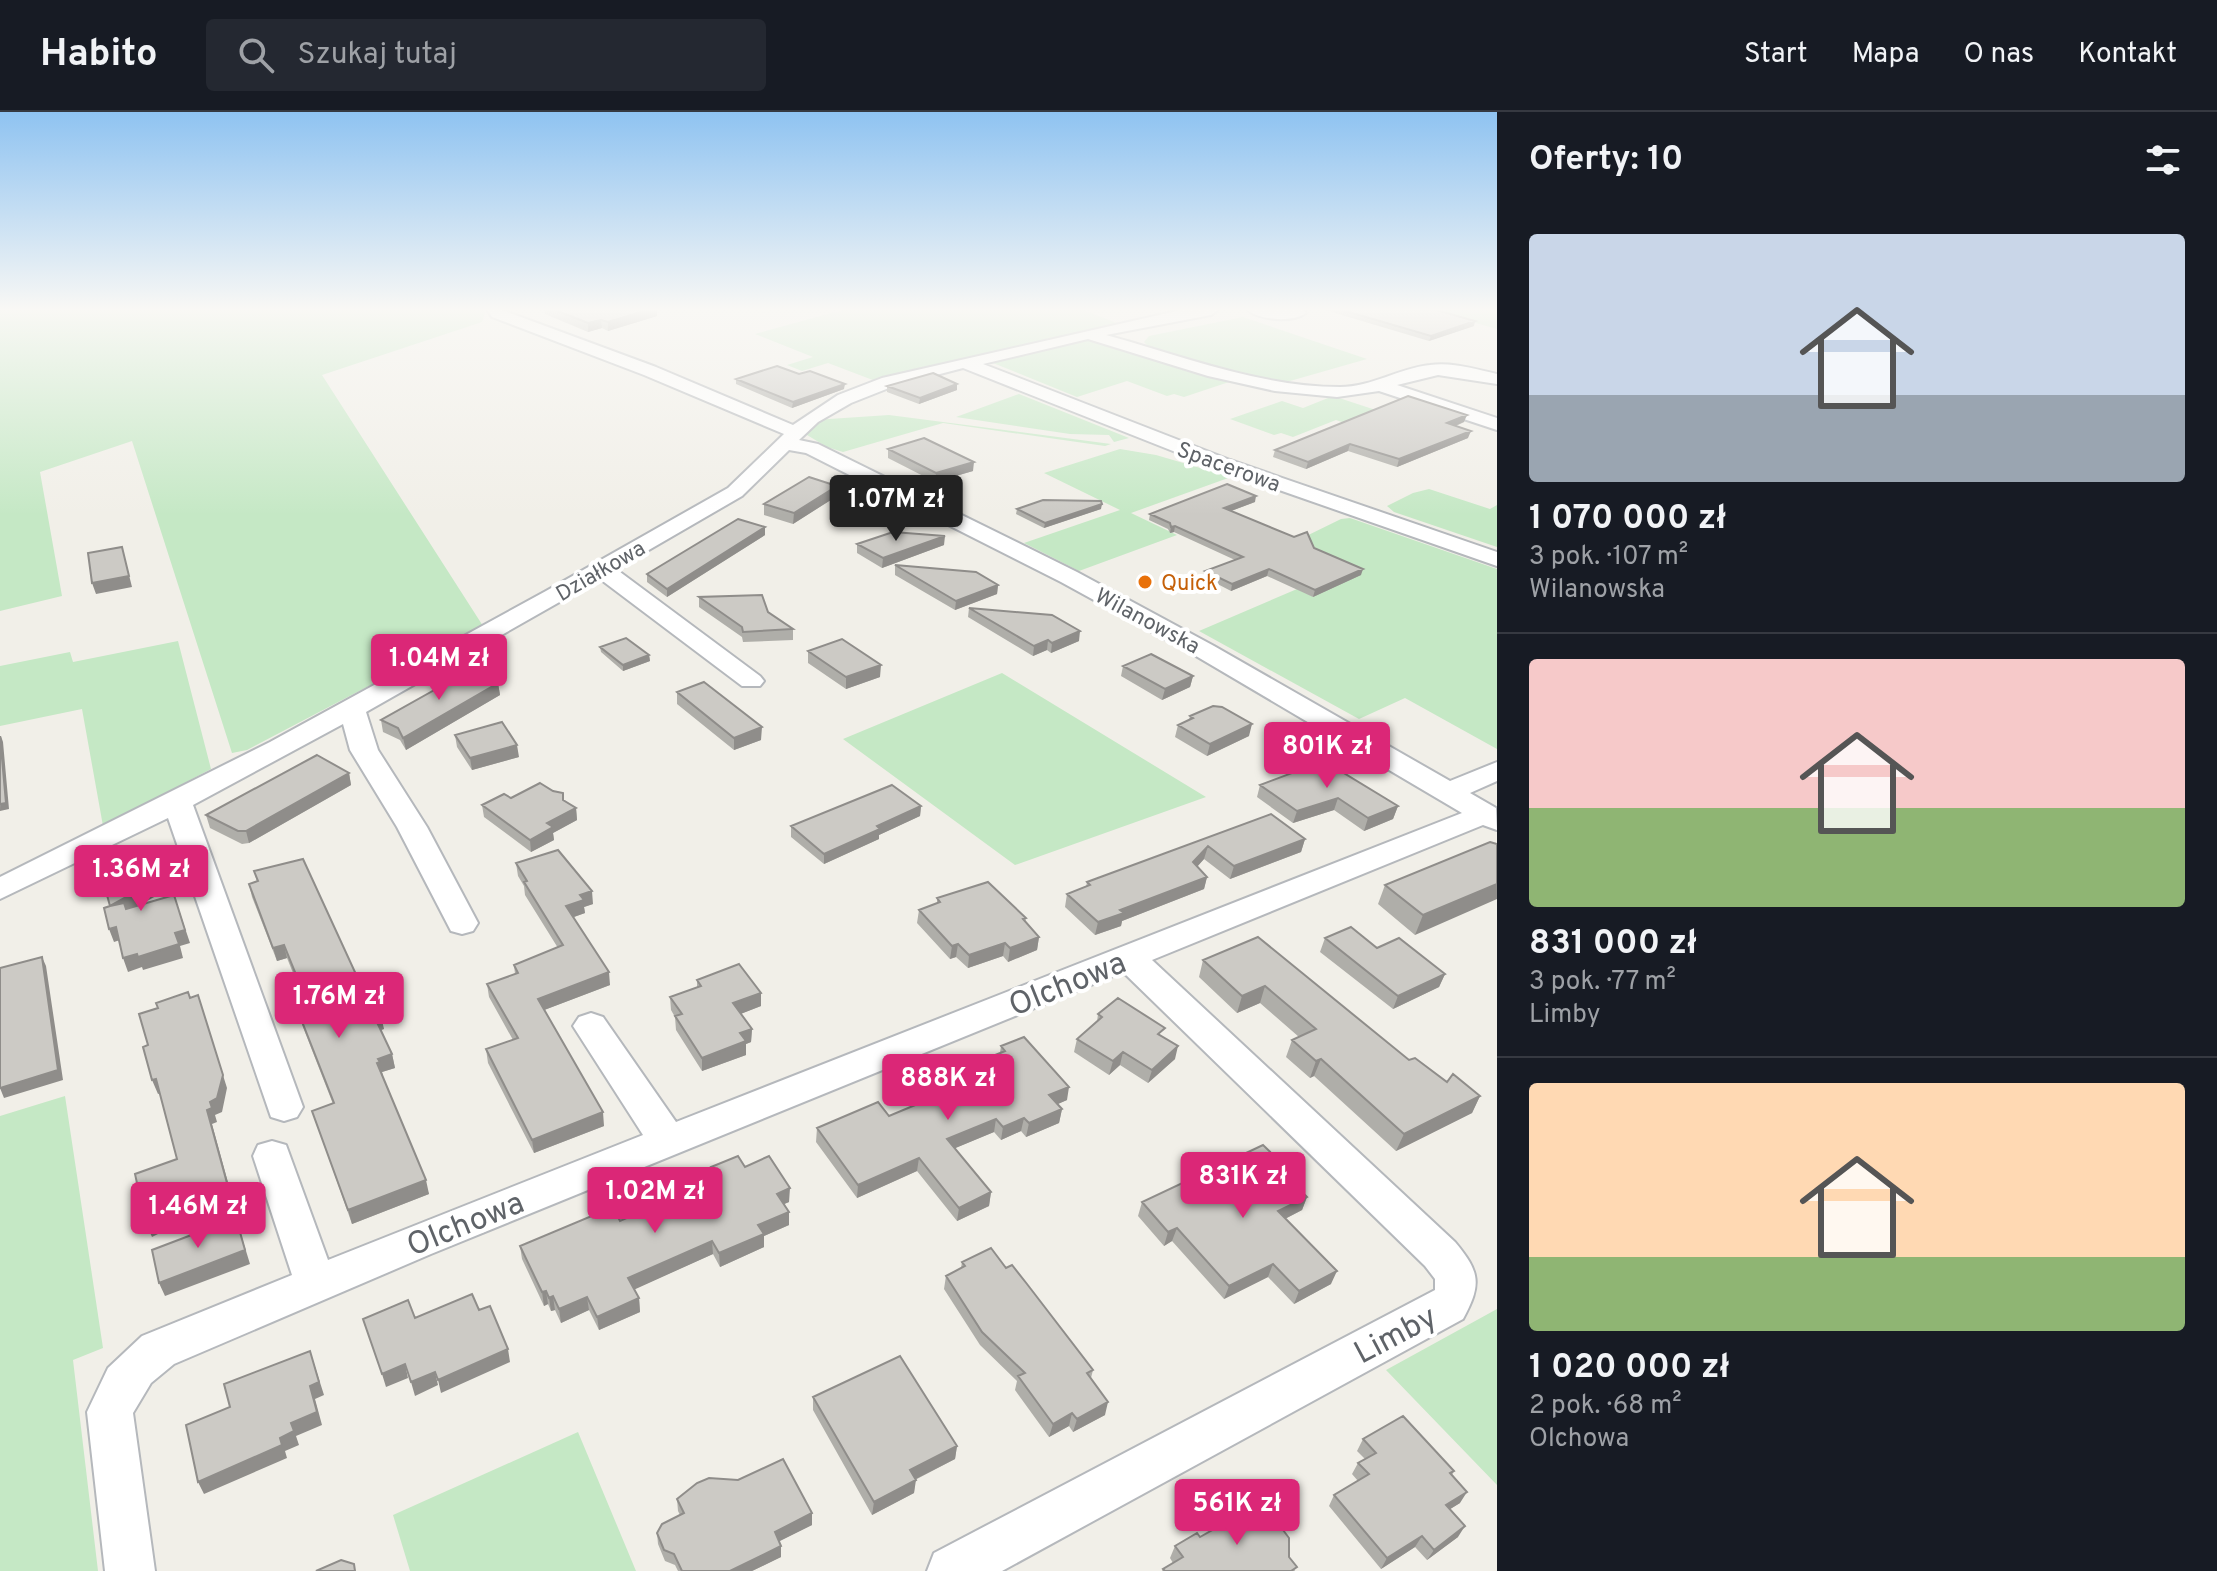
<!DOCTYPE html>
<html lang="pl">
<meta charset="utf-8">
<style>
:root{--surface:#171b24;--page:#242831;--text:#f1f3f6;--muted:#9ea1a6;--line:#363941;--accent:#db2777}
body{margin:0;font-family:Overpass,sans-serif;background:var(--page);color:var(--text);height:100vh;display:flex;flex-direction:column;font-size:30px;white-space:nowrap}
*{box-sizing:border-box;margin:0}
p{font-size:26px;color:var(--muted)}
.icon{flex:none;width:44px;height:44px;fill:none;stroke:currentColor;stroke-width:2;stroke-linecap:round;stroke-linejoin:round}
.map{position:relative;flex:1;overflow:hidden}
.drawer{display:flex;flex-direction:column;background:var(--surface);width:720px}
.drawer>*{flex:none}
.price{position:absolute;translate:-50% -68px;padding:0 18px;border-radius:8px;background:var(--accent);color:#fff;font-size:26px;line-height:52px;filter:drop-shadow(0 2px 4px #0008)}
.price::after{content:'';position:absolute;left:50%;top:48px;width:24px;height:18px;margin-left:-12px;background:inherit;clip-path:polygon(0 0,100% 0,50% 100%)}
.price.active{background:#222;color:#fff}
ul{padding:0;list-style:none}
li{display:grid;align-content:center;gap:16px;height:424px;padding:0 32px}
li+li{border-top:2px solid var(--line)}
li span{display:grid;place-items:center;height:248px;border-radius:8px;color:#555}
li>.icon{margin-inline-start:auto}
span .icon{width:144px;height:144px;fill:#fffc;stroke-width:1}
li b{font-size:34px}
h2{display:flex;justify-content:space-between;align-items:center;height:96px;padding:0 32px;font-size:34px}
header{display:flex;align-items:center;gap:48px;box-sizing:border-box;height:112px;padding:0 40px;background:var(--surface);border-bottom:2px solid var(--line)}
header strong{font-size:38px}
nav{display:flex;gap:44px;margin-inline-start:auto;font-size:28px}
.search{width:560px;height:72px;background:var(--page);display:flex;align-items:center;gap:20px;box-sizing:border-box;padding:0 28px;border-radius:8px;color:var(--muted);font-size:30px}
main{display:flex;flex:1;min-height:0}
.map>svg:first-child{display:block}
.green{fill:#c5e8c5}
.lines{fill:none;stroke-linecap:round;stroke-linejoin:round}
.minor-casing{stroke:#b5b8bc;stroke-width:4}
.minor{fill:#fff;fill-rule:evenodd}
.wall{fill:#afaea9}
.shaded-wall{fill:#8f8d8a}
.building{fill:#cccac5;stroke:#8f8d8a;stroke-width:2}
.food-dot{fill:#e8710a;stroke:#fff;stroke-width:3}
.labels{text-anchor:middle;stroke-width:8;stroke-linejoin:round;paint-order:stroke}
.far-street-label{font-size:22px;fill:#5f6368;stroke:#fff}
.far-food-label{font-size:22px;fill:#c56008;stroke:#fff;text-anchor:start}
.near-street-label{font-size:32px;fill:#5f6368;stroke:#fff}
</style>
<header>
<strong>Habito</strong>
<div class="search"><svg class="icon" aria-label="search" viewBox="0 0 24 24"><circle cx="10" cy="10" r="6"/><path d="M15 15l6 6"/></svg>Szukaj tutaj</div>
<nav><a>Start</a><a>Mapa</a><a>O nas</a><a>Kontakt</a></nav>
</header>
<main>
<div class="map">
<svg width="1497" height="1459" viewBox="0 0 1497 1459">
<rect width="100%" height="100%" fill="#f1efe8"/>
<path class="green" d="M0,198H486L482,210L322,263L483,514L247,638L232,641L132,329L40,360L62,484L0,499Z
M842,198H1084L1122,213L878,270L828,251L802,259L787,253L813,245L755,222Z
M1429,198H1497V217Z
M1243,205L1367,247L1283,271L1226,262L1149,235L1144,230L1149,224Z
M1083,227L1094,228L1229,270L1184,285L1174,282L1167,284L1127,269L1077,285L993,251L998,247Z
M1019,282L1129,326L1114,330L1109,323L1070,322L956,305Z
M1333,284L1391,303L1359,316L1336,308L1293,325L1281,321L1274,323L1230,307L1282,289L1303,296Z
M889,303L1111,332L1105,334L943,311L843,340L827,335L802,320L814,308Z
M1120,337L1156,343L1231,365L1131,401L1177,423L1079,459L1024,431L1120,398L1044,361Z
M1429,377L1490,397L1497,393V435L1394,400L1387,394L1413,381Z
M1350,406L1497,457V637L1405,586L1359,607L1199,519L1297,477L1314,485L1290,432L1341,407Z
M178,529L211,657L103,714L82,597L0,614V554L70,540L73,550Z
M1002,561L1206,685L1015,753L843,627Z
M65,984L103,1236L73,1248L98,1459H0V1004Z
M1497,1197V1373L1386,1258Z
M578,1320L636,1459H410L393,1403Z"/>
<g class="lines">
<g class="minor-casing">
<path id="minor" d="M487,198H502L656,255L793,313L838,283L882,266L1181,198H1218L1211,203L1106,223C1183,244 1260,275 1340,275C1372,275 1399,256 1430,253C1452,250 1475,257 1497,262V272L1438,263L1397,273L1497,306V318L1379,279L1337,285L1275,279L1208,264L1088,227L983,252L1230,348L1497,440V454L1216,356L963,256L894,274L851,291L818,310L799,328L818,332L1077,460L1214,534L1450,669L1497,650V669L1470,681L1496,696L1497,718L1483,713L1152,848L1455,1130C1480,1160 1482,1172 1463,1207L1002,1459H927L934,1441L1435,1178V1167L1425,1154L1123,860L431,1142L174,1252L151,1271L133,1301L155,1459H105L87,1300L108,1256L142,1224L292,1163L253,1044L258,1033L272,1029L286,1033L328,1148L643,1023L573,914L579,905L591,901L603,905L676,1010L1462,701L1196,544L1061,470L806,341L789,338L742,384L616,457L760,564L764,569L760,574H742L600,467L366,600L378,638L427,715L478,811L473,819L462,822L451,819L397,715L350,638L343,612L193,693L303,995L297,1005L284,1009L271,1005L168,706L0,787V765L270,630L546,479L728,376L784,322L644,263L492,205Z
M1247,198H1304L1306,201C1292,211 1260,208 1247,198Z"/>
</g>
<use href="#minor" class="minor"/>
</g>
<path class="wall" d="M544,198H657V204L608,219L602,216L588,220L545,202Z
M1325,198H1436L1474,214L1429,229Z
M799,262L844,277L792,296L736,272V267Z
M957,272V278L919,292L887,280V274Z
M1464,310L1456,314L1468,326L1397,355L1348,339L1306,357L1273,345L1275,338Z
M888,337L973,359L935,370L888,346Z
M837,374V384L793,412L764,403V392Z
M1255,390L1231,399L1314,436L1361,463L1313,485L1267,464L1231,479L1204,465L1205,459L1235,448L1174,420L1170,421L1168,417L1149,408L1150,402Z
M1017,397H1101L1044,416L1016,402Z
M765,415V423L667,485L647,470V462Z
M857,432L944,433L882,456L857,441Z
M895,453L998,473L997,482L955,498L895,463Z
M699,485L768,500L793,517V528L743,530L742,525L699,495Z
M969,496L1079,529L1051,541L1047,538L1033,544L968,505Z
M600,535L649,543L650,549L623,559L601,540Z
M808,539L880,565L846,577L808,551Z
M1123,554L1193,564L1190,575L1162,588L1121,564Z
M498,571L500,583L406,638L400,628L383,620L381,608Z
M677,580L761,628L734,638L677,592Z
M1190,604L1249,624L1207,644L1175,625L1178,613L1189,608Z
M455,623L519,645L472,658L457,635Z
M349,661L351,673L249,731L242,732L210,716L206,703Z
M1260,673L1398,694L1393,707L1364,719L1334,698L1293,711L1257,685Z
M553,679L563,681L564,688L576,696L577,708L553,721L554,728L531,740L484,705L482,693L511,686Z
M921,694L920,704L879,723V727L824,752L791,725V714Z
M1271,702L1305,727L1301,740L1230,767L1204,747L1197,754L1207,765L1204,777L1122,809L1121,814L1095,823L1065,795L1067,782L1086,775L1087,770Z
M1497,732L1415,823L1378,792L1385,773Z
M516,751L593,792L584,795L585,801L574,805L610,873L544,898L604,1014L534,1041L488,951L486,937L513,928L489,885L487,872L515,862L514,853L558,836L525,783L524,774L518,764Z
M254,759L365,882L384,917L381,918L392,942L395,956L382,960V964L429,1082L352,1112L312,999L333,992L294,892L290,879L299,876L287,846L277,849L252,785L249,772L257,770Z
M937,786L1026,806L1025,810L1039,825L1037,838L1008,850L1003,844L968,856L956,845L950,847L917,811L919,798L937,791Z
M1258,825L1409,948L1447,970L1480,984L1472,1001L1396,1039L1314,964L1310,966L1286,945L1292,928L1299,925L1260,891L1237,901L1199,865L1203,848Z
M1325,826L1377,836L1445,862L1439,875L1393,897L1320,840Z
M697,868L761,881V894L740,902L752,917L751,930L746,932V943L702,959L676,918L675,905L671,898L670,885L697,875Z
M1098,902L1163,925L1175,947L1148,971L1120,953L1109,963L1074,940L1077,927L1097,910Z
M1001,934L1067,988L1057,992L1062,997L1059,1011L1026,1025L1021,1019L1001,1028L994,1020L955,1036L991,1080L989,1094L957,1109L917,1059L857,1086L816,1030L817,1016L889,1004L953,977L954,973L974,965L976,951L1000,941Z
M711,1055H745L789,1090L784,1092L789,1100V1113L764,1124V1135L720,1155L713,1142L634,1177L639,1186L640,1200L599,1218L589,1198L561,1211L555,1198L551,1199L548,1192L544,1194L522,1147L520,1134L620,1109L679,1084L678,1072L711,1059Z
M1293,1062L1290,1068L1307,1085L1302,1098L1285,1107L1331,1172L1294,1192L1268,1165L1224,1187L1172,1129L1164,1134L1138,1104L1142,1090Z
M962,1150L1006,1156L1093,1258L1091,1266L1105,1303L1073,1320L1069,1314L1049,1325L1015,1278L1017,1269L980,1233L944,1177L946,1164L961,1156Z
M813,1285L957,1334L955,1347L915,1368L914,1381L872,1403L813,1298Z
M1363,1327L1454,1359L1452,1363L1460,1391L1450,1397L1458,1425L1427,1448L1415,1435L1381,1457L1329,1394L1334,1383L1358,1369L1352,1362L1358,1351L1365,1347L1357,1339Z
M677,1387L812,1413L779,1429L781,1445L752,1459H678L675,1453L665,1449L658,1432L657,1421L680,1403L678,1399Z
M1231,1402L1289,1445L1295,1459H1162L1163,1457L1173,1451L1170,1446L1175,1434L1200,1425L1228,1409Z"/>
<path class="shaded-wall" d="M648,198H657V204L608,219V210Z
M601,208L602,216L588,220V211Z
M1475,209L1474,214L1429,229L1431,224Z
M845,272L844,277L792,296L793,290Z
M957,272V278L919,292L920,286Z
M1467,303L1464,310L1445,318L1447,311Z
M1471,319L1468,326L1397,355L1399,347Z
M1350,332L1348,339L1306,357L1308,350Z
M974,350L973,359L935,370L936,361Z
M837,374V384L793,412L794,401Z
M1256,384L1255,390L1223,402L1224,396Z
M1102,392L1101,397L1044,416L1045,411Z
M1175,414L1174,420L1170,421L1171,415Z
M765,415V423L667,485V477Z
M945,424L944,433L882,456L883,446Z
M122,435L132,475L96,482L92,471Z
M1269,457L1267,464L1231,479L1232,472Z
M1363,457L1361,463L1313,485L1315,478Z
M998,473L997,482L955,498L956,489Z
M1080,519L1079,529L1051,541L1052,531Z
M1048,528L1047,538L1033,544L1034,534Z
M649,543L650,549L623,559V553Z
M881,553L880,565L846,577V565Z
M1193,564L1190,575L1162,588L1165,577Z
M498,571L500,583L406,638L403,626Z
M1252,612L1249,624L1207,644L1210,632Z
M762,615L761,628L734,638V626Z
M1,624L3,630L9,697L0,699Z
M517,633L519,645L472,658L470,646Z
M349,661L351,673L249,731L246,719Z
M1338,686L1334,698L1293,711L1297,699Z
M921,694L920,704L879,723V727L824,752V742L877,714Z
M1398,694L1393,707L1364,719L1368,706Z
M576,696L577,708L553,721L554,728L531,740L530,728L547,711Z
M1305,727L1301,740L1230,767L1234,754Z
M1208,734L1204,747L1190,763L1193,750Z
M1207,765L1204,777L1122,809L1121,814L1095,823L1098,810L1120,798Z
M159,767L163,780L115,807L110,794Z
M1497,772V787L1415,823L1423,803Z
M592,779L593,792L584,795L585,801L568,807L566,794L580,783Z
M174,783L190,831L180,834L183,846L143,858L142,855L128,860L123,846L137,842L175,821Z
M116,815L120,828L114,830L109,817Z
M1039,825L1037,838L1008,850L1010,836Z
M1005,831L1003,844L968,856L969,843Z
M958,832L956,845L950,847L952,834Z
M284,833L287,846L277,849L273,836Z
M42,845L46,854L63,968L4,986L0,976Z
M609,860L610,873L539,900L538,887Z
M1445,862L1439,875L1393,897L1398,884Z
M1265,874L1260,891L1237,901L1242,884Z
M761,881V894L733,905V891Z
M198,883L227,976L222,1000L215,1003L217,1010L212,1012L232,1085L152,1125L146,1112L207,998Z
M381,904L384,917L378,919L375,906Z
M752,917L751,930L746,932V943L702,959V946L740,921Z
M1178,934L1175,947L1148,971L1152,958Z
M1123,940L1120,953L1109,963L1113,949Z
M392,942L395,956L382,960L383,964L380,965L377,951L378,947Z
M1321,947L1314,964L1310,966L1316,949Z
M156,967L161,981L158,982L152,968Z
M1069,975L1067,988L1047,997L1049,983Z
M1480,984L1472,1001L1396,1039L1404,1022Z
M1062,997L1059,1011L1026,1025L1029,1011Z
M603,1000L604,1014L534,1041L532,1028Z
M1024,1006L1021,1019L1001,1028L1003,1015Z
M996,1007L994,1020L946,1040L947,1027Z
M919,1046L917,1059L857,1086L858,1073Z
M426,1068L429,1082L352,1112L348,1098Z
M790,1076L789,1090L777,1095V1082Z
M991,1080L989,1094L957,1109L959,1096Z
M1307,1085L1302,1098L1273,1113L1278,1099Z
M789,1100V1113L764,1124V1135L720,1155L719,1141L758,1113Z
M236,1106L250,1152L165,1184L159,1171Z
M1177,1116L1172,1129L1164,1134L1168,1120Z
M712,1129L713,1142L629,1180L628,1166Z
M1273,1152L1268,1165L1224,1187L1229,1174Z
M1337,1159L1331,1172L1294,1192L1299,1179Z
M546,1179L548,1192L544,1194L542,1180Z
M553,1184L555,1198L551,1199L549,1186Z
M587,1185L589,1198L561,1211L559,1197Z
M639,1186L640,1200L599,1218L597,1205Z
M508,1237L510,1250L441,1281L438,1268Z
M310,1239L324,1283L315,1287L322,1313L296,1324L299,1333L285,1339L287,1346L204,1382L198,1370L280,1326L291,1311L310,1274Z
M405,1252L408,1266L386,1275L382,1262Z
M435,1260L438,1273L415,1284L411,1270Z
M1108,1290L1105,1303L1073,1320L1077,1307Z
M1072,1301L1069,1314L1049,1325L1053,1312Z
M957,1334L955,1347L908,1371L910,1358Z
M916,1368L914,1381L872,1403L874,1390Z
M1467,1380L1460,1391L1439,1404L1446,1393Z
M812,1401V1413L774,1432L775,1420Z
M1465,1414L1458,1425L1427,1448L1434,1438Z
M1422,1424L1415,1435L1381,1457L1387,1446Z
M781,1434V1445L752,1459H730Z"/>
<path class="building" d="M555,198H648L608,210L601,208L588,211Z
M1342,198H1436L1475,209L1431,224Z
M777,254L799,262L810,259L845,272L793,290L736,267Z
M933,261L957,272L920,286L887,274Z
M1408,284L1467,303L1447,311L1471,319L1399,347L1350,332L1308,350L1275,338Z
M924,326L974,350L936,361L888,337Z
M809,365L837,374L794,401L764,392Z
M1227,372L1256,384L1224,396L1294,425L1307,420L1314,436L1363,457L1315,478L1269,457L1232,472L1205,459L1243,445L1175,414L1171,415L1170,411L1150,402Z
M1043,388L1101,389L1102,392L1045,411L1017,397Z
M738,407L765,415L667,477L647,462Z
M893,420L945,424L883,446L857,432Z
M122,435L129,464L92,471L88,441Z
M895,453L976,460L998,473L956,489Z
M762,483L768,500L793,517L743,520L742,515L699,485Z
M969,496L1052,503L1080,519L1052,531L1048,528L1034,534Z
M626,526L649,543L623,553L600,535Z
M842,527L881,553L846,565L808,539Z
M1151,542L1193,564L1165,577L1123,554Z
M470,558L498,571L403,626L398,616L381,608Z
M704,570L762,615L734,626L677,580Z
M1213,594L1222,595L1252,612L1210,632L1178,613L1193,606L1190,604Z
M502,610L517,633L470,646L455,623Z
M0,624L6,691L0,692Z
M317,643L349,661L246,719H238L206,703Z
M1324,649L1398,694L1368,706L1338,686L1297,699L1260,673Z
M540,671L553,679L563,681V688L576,696L547,711L553,715L530,728L482,693L504,682L511,686Z
M892,673L921,694L877,714L880,717L824,742L791,714Z
M1271,702L1305,727L1234,754L1208,734L1193,750L1207,765L1120,798L1124,801L1098,810L1067,782L1090,773L1087,770Z
M1490,730L1497,732V772L1423,803L1385,773Z
M558,738L592,779L580,783L584,788L566,794L609,860L538,887L603,1000L532,1028L486,937L518,926L487,872L518,861L514,853L563,833L524,770L527,769L516,751Z
M303,747L365,882L370,880L381,904L375,906L392,942L378,947L380,950L377,951L426,1068L348,1098L312,999L334,991L290,879L301,875L284,833L273,836L249,772L258,769L254,759Z
M153,748L159,767L110,794L124,791L126,797L174,783L185,818L175,821L179,832L138,845L137,842L123,846L116,815L109,817L104,796L110,794L102,765Z
M988,770L1026,806L1023,807L1039,825L1010,836L1005,831L969,843L958,832L952,834L919,798L940,790L937,786Z
M1351,815L1377,836L1399,826L1445,862L1398,884L1325,826Z
M1258,825L1409,948L1415,946L1447,970L1453,962L1480,984L1404,1022L1321,947L1316,949L1292,928L1316,917L1265,874L1242,884L1203,848Z
M42,845L58,958L0,976V856Z
M739,852L761,881L733,891L752,917L740,921L746,929L702,946L675,904L682,902L670,885L701,874L697,868Z
M188,880L190,886L198,883L223,963L217,986L210,990L212,996L207,998L227,1071L146,1112L135,1062L177,1047L156,967L152,968L143,935L148,933L139,902L158,896L156,891Z
M1118,886L1165,916L1158,922L1178,934L1152,958L1123,940L1113,949L1077,927L1102,905L1098,902Z
M1024,925L1069,975L1049,983L1062,997L1029,1011L1024,1006L1003,1015L996,1007L947,1027L991,1080L959,1096L919,1046L858,1073L817,1016L878,990L889,1004L956,976L954,973L984,960L976,951L1005,939L1001,934Z
M1263,1033L1293,1062L1287,1065L1307,1085L1278,1099L1337,1159L1299,1179L1273,1152L1229,1174L1177,1116L1168,1120L1142,1090Z
M738,1044L745,1055L769,1044L790,1076L777,1082L789,1100L758,1113L764,1122L719,1141L712,1129L628,1166L639,1186L597,1205L587,1185L559,1197L553,1184L549,1186L546,1179L542,1180L520,1134L613,1095L620,1109L684,1081L678,1072L713,1058L711,1055Z
M236,1106L245,1138L159,1171L152,1138Z
M991,1136L1006,1156L1012,1153L1027,1172L1093,1258L1087,1261L1108,1290L1077,1307L1072,1301L1053,1312L1018,1264L1025,1261L982,1220L946,1164L965,1154L962,1150Z
M472,1182L479,1198L490,1194L508,1237L438,1268L435,1260L411,1270L405,1252L382,1262L363,1207L408,1188L415,1206Z
M310,1239L319,1270L310,1274L317,1300L291,1311L294,1319L280,1326L282,1333L198,1370L186,1313L230,1295L224,1272Z
M900,1244L957,1334L910,1358L916,1368L874,1390L813,1285Z
M1403,1304L1454,1359L1450,1361L1467,1380L1446,1393L1465,1414L1434,1438L1422,1424L1387,1446L1334,1383L1369,1362L1358,1351L1376,1341L1363,1327Z
M783,1347L812,1401L775,1420L781,1434L730,1459H682L674,1442L664,1438L657,1421L662,1412L684,1401L677,1387L697,1371L709,1366L738,1368Z
M1241,1396H1252L1259,1406L1280,1414L1289,1426V1445L1297,1455L1291,1459H1165L1163,1457L1183,1445L1175,1434L1197,1421L1200,1425L1230,1408L1231,1402Z
M341,1448L354,1452L355,1459H316Z"/>
<linearGradient id="sky" x2="0" y2="1"><stop stop-color="#8fc3f1"/><stop offset="0.49" stop-color="#f9f8f5"/><stop offset="1" stop-color="#f9f8f5" stop-opacity="0"/></linearGradient>
<rect width="1497" height="403" fill="url(#sky)"/>
<circle class="food-dot" cx="1145" cy="470" r="8"/>
<g class="labels">
<g class="far-street-label">
<text transform="translate(1229 354) rotate(20)" y="8">Spacerowa</text>
<text transform="translate(600 458) rotate(-30)" y="8">Działkowa</text>
<text transform="translate(1148 508) rotate(28)" y="8">Wilanowska</text>
</g>
<g class="far-food-label">
<text x="1161" y="478">Quick</text>
</g>
<g class="near-street-label">
<text transform="translate(1067 871) rotate(-22)" y="11">Olchowa</text>
<text transform="translate(465 1111) rotate(-22)" y="11">Olchowa</text>
<text transform="translate(1395 1222) rotate(-28)" y="11">Limby</text>
</g>
</g>
</svg>
<b class="price active" style="left:896px;top:431px">1.07M zł</b>
<b class="price" style="left:439px;top:590px">1.04M zł</b>
<b class="price" style="left:1327px;top:678px">801K zł</b>
<b class="price" style="left:141px;top:801px">1.36M zł</b>
<b class="price" style="left:339px;top:928px">1.76M zł</b>
<b class="price" style="left:948px;top:1010px">888K zł</b>
<b class="price" style="left:1243px;top:1108px">831K zł</b>
<b class="price" style="left:655px;top:1123px">1.02M zł</b>
<b class="price" style="left:198px;top:1138px">1.46M zł</b>
<b class="price" style="left:1237px;top:1435px">561K zł</b>
</div>
<section class="drawer">
<h2>Oferty: 10<svg class="icon" aria-label="filters" viewBox="0 0 24 24"><path d="M4 7h16M4 17h16"/><circle cx="9" cy="7" r="2"/><circle cx="15" cy="17" r="2"/></svg></h2>
<ul>
<li><span style="background:linear-gradient(#c9d6e8 65%,#9aa5b1 0)"><svg class="icon" aria-label="home" viewBox="0 0 24 24"><path d="M3 11l9-7 9 7M6 9v11h12V9"/></svg></span><div><b>1 070 000 zł</b><p>3 pok. · 107 m²</p><p>Wilanowska</p></div></li>
<li><span style="background:linear-gradient(#f6c9c9 60%,#8fb573 0)"><svg class="icon" aria-label="home" viewBox="0 0 24 24"><path d="M3 11l9-7 9 7M6 9v11h12V9"/></svg></span><div><b>831 000 zł</b><p>3 pok. · 77 m²</p><p>Limby</p></div></li>
<li><span style="background:linear-gradient(#ffd9b3 70%,#8fb573 0)"><svg class="icon" aria-label="home" viewBox="0 0 24 24"><path d="M3 11l9-7 9 7M6 9v11h12V9"/></svg></span><div><b>1 020 000 zł</b><p>2 pok. · 68 m²</p><p>Olchowa</p></div></li>
</ul>
</section>
</main>
